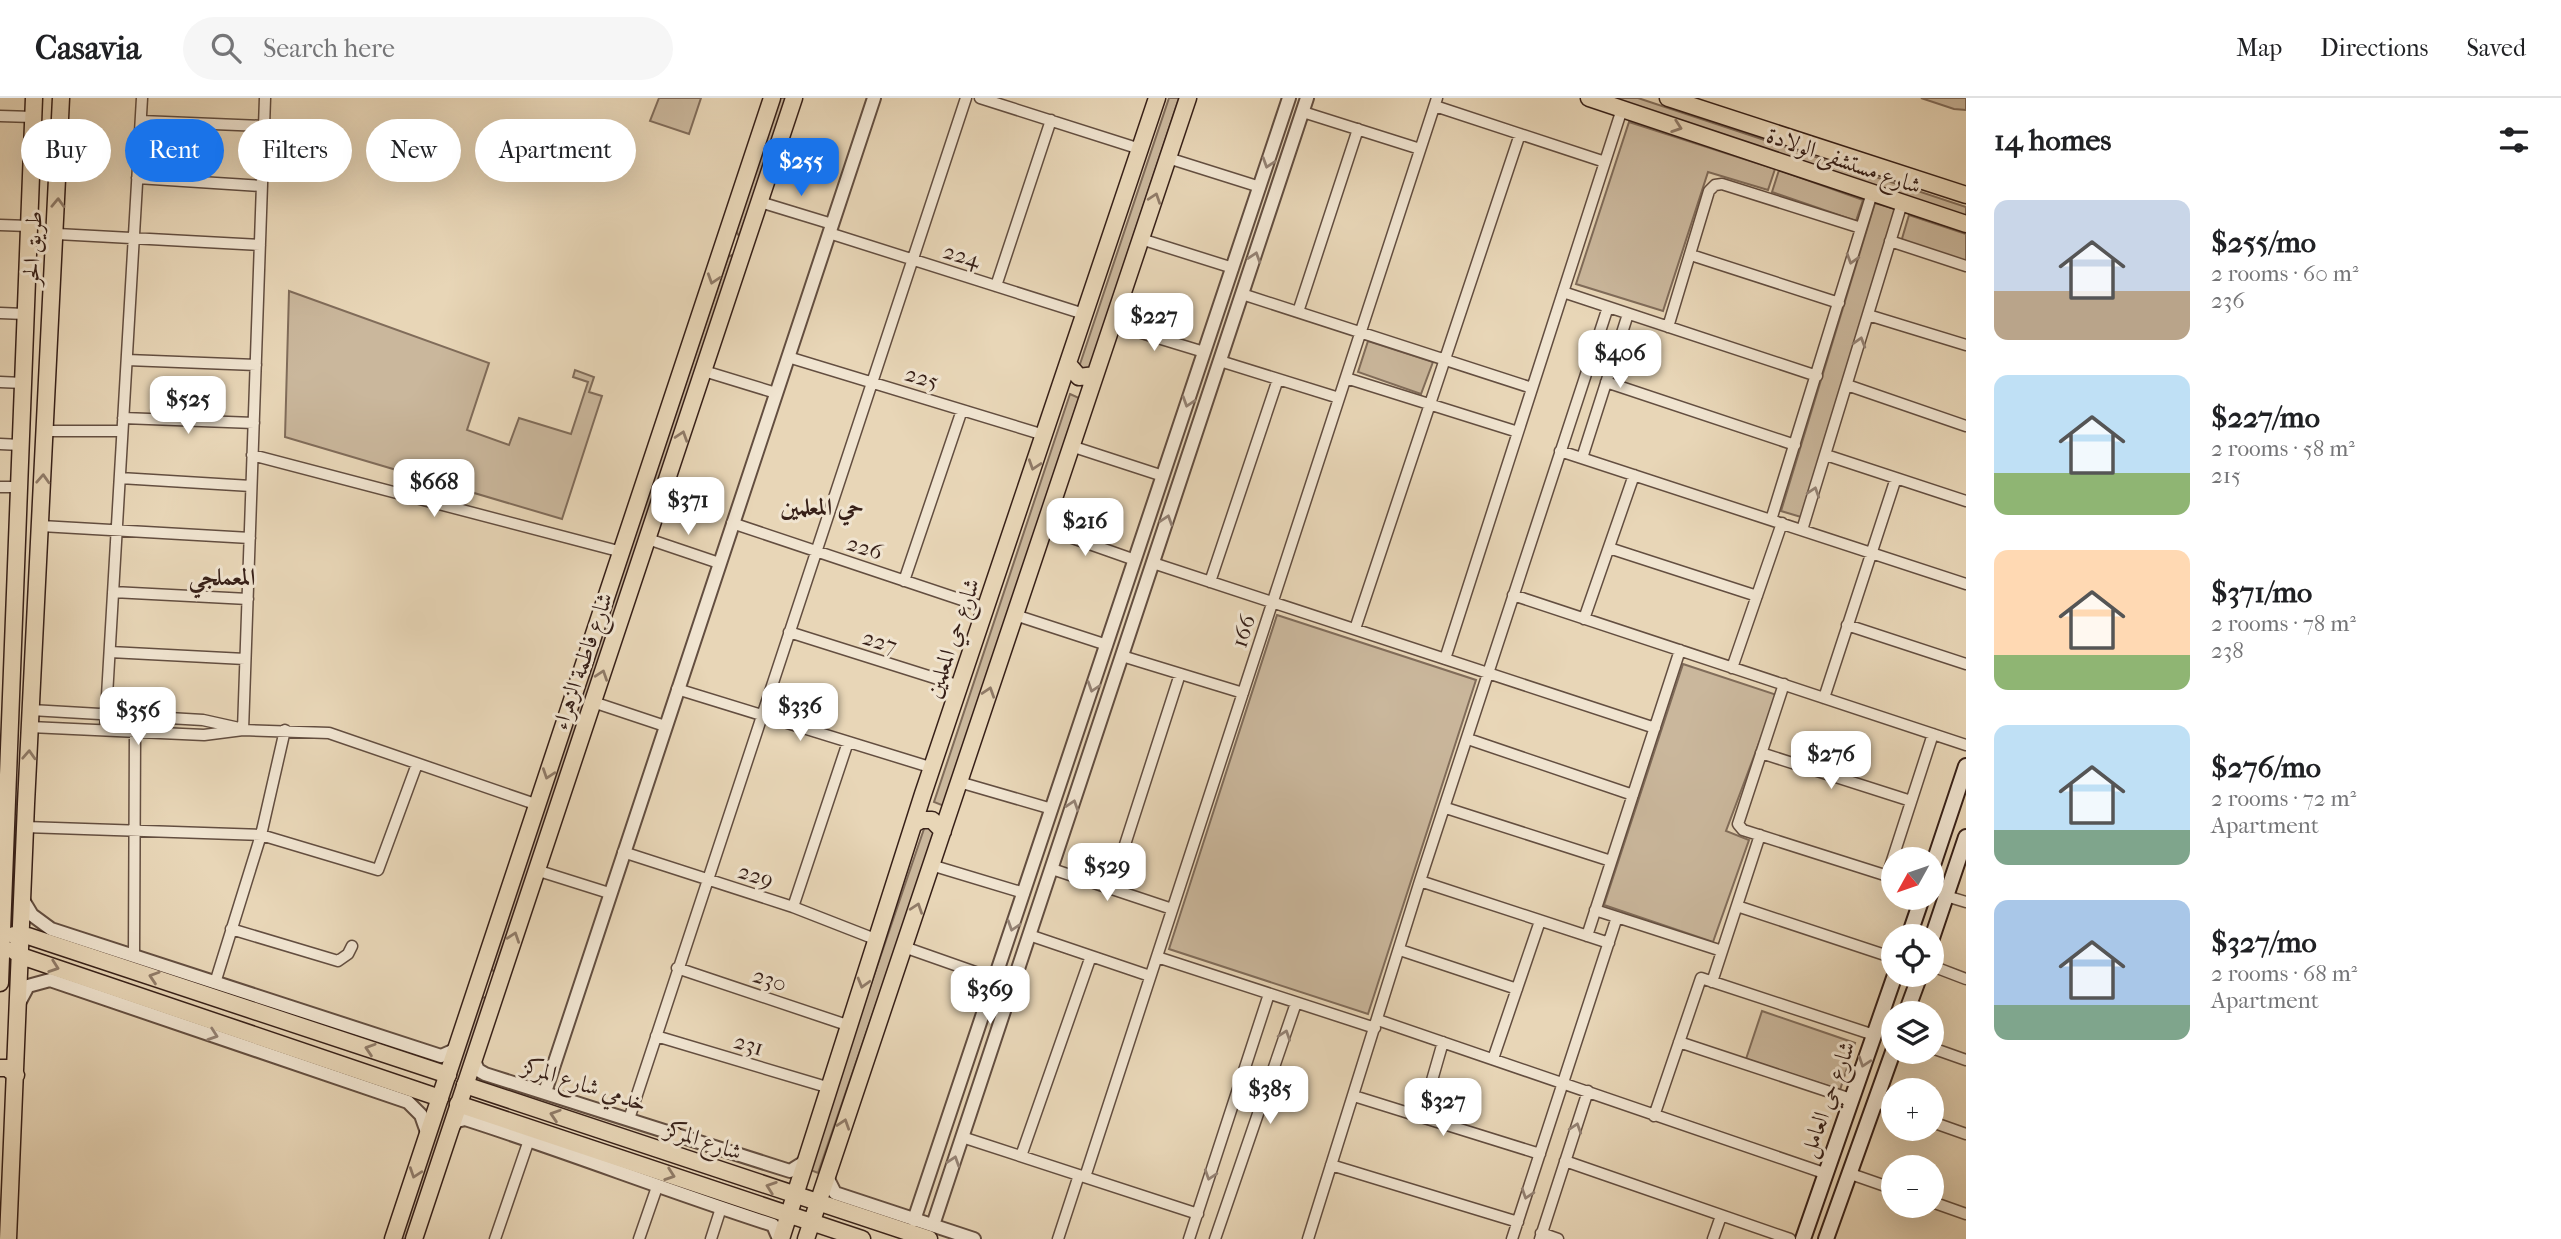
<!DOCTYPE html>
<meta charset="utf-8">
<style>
:root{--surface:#fff;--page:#f6f6f6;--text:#202124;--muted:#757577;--line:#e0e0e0;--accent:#1a73e8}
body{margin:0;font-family:"IM FELL French Canon",Amiri,serif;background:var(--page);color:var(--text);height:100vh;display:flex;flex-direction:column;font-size:26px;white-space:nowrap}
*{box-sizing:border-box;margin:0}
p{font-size:23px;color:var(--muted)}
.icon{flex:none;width:38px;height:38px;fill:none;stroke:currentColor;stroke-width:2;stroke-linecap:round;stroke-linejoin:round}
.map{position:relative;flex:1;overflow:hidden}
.sheet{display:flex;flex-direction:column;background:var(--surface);width:595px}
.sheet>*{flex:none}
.guide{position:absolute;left:21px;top:21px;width:665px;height:63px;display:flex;gap:14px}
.needle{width:46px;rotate:230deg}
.controls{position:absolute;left:1881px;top:749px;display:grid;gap:14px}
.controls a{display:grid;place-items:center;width:63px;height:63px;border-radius:50%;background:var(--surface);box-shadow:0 7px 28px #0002;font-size:35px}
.price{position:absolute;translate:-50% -60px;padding:0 16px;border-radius:14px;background:#fff;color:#222;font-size:23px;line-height:46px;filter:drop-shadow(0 2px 4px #0008)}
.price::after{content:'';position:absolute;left:50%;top:42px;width:21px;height:16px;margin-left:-10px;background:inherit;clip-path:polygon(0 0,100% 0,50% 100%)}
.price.active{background:var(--accent);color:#fff}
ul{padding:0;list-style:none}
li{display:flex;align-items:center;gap:21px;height:175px;padding:0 28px}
li span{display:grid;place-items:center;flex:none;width:196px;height:140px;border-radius:14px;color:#555}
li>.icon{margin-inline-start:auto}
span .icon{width:84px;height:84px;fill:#fffc;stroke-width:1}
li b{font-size:30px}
h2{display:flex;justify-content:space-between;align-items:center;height:84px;padding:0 28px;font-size:30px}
.chip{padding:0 24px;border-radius:32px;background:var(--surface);box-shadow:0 7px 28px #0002;font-size:24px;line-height:63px}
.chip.active{background:var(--accent);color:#fff}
header{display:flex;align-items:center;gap:42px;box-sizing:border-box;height:98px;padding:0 35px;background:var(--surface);border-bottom:2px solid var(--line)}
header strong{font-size:33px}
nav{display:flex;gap:38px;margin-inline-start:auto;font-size:24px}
.search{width:490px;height:63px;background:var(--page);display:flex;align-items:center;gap:18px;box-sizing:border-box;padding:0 24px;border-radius:38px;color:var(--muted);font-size:26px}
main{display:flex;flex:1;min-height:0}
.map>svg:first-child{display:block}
.green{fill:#cab79c;stroke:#806c5a;stroke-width:2}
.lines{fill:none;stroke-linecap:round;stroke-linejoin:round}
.minor-casing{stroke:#634e40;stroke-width:13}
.tertiary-casing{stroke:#634e40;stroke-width:16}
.secondary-casing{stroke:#372018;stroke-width:18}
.primary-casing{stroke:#372018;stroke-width:19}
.trunk-casing{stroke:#372018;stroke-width:19}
.minor{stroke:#f0e4d0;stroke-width:10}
.tertiary{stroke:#f0e4d0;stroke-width:12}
.secondary{stroke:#f0e4d0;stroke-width:14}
.primary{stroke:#e8d6b7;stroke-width:16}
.trunk{stroke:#e8d6b7;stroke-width:16}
.oneway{stroke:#907b68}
.oneway2{stroke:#948274}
.labels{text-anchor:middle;stroke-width:6;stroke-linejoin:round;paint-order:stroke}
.street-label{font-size:23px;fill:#372018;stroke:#f0e4d0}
.neighbourhood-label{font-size:24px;font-weight:bold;fill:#372018;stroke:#f0e4d0}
</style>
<header>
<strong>Casavia</strong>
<div class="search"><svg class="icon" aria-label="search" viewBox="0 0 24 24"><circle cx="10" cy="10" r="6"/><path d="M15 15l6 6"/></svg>Search here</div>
<nav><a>Map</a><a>Directions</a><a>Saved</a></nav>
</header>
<main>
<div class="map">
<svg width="1966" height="1141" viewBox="0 0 1966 1141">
<rect width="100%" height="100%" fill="#e8d6b7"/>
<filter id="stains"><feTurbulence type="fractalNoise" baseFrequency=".00286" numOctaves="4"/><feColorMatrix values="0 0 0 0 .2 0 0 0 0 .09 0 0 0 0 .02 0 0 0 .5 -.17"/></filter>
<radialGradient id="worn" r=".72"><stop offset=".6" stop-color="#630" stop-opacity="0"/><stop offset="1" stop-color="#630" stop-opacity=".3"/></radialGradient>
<path class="green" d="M659,0H701L689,36L650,23Z
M779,0H789L739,138L736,133Z
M1169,0H1179L1087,278L1077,275Z
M1609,0H1638L1966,109V119Z
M1921,0H1966V12L1954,11Z
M1629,24L1775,71L1768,92L1708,74L1663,213L1576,186Z
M1779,72L1863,102L1856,123L1772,94Z
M1875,105L1895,111L1801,419L1781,413Z
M1909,117L1966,136V165L1901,144Z
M732,157L735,159L494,874L490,869L728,159Z
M289,193L489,265L467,332L509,347L519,320L571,336L588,284L573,279L575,272L594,279L589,294L602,298L562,421L285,339Z
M1368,243L1433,264L1421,296L1358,274Z
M1070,296L1079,300L944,708L934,704Z
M1277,517L1476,582L1368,916L1169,851Z
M1683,566L1777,597L1726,733L1749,742L1713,844L1604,807Z
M926,725L937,729L818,1075L808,1071Z
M486,899L408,1141H399L481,900Z
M1762,913L1855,945L1840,992L1746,961Z"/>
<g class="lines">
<g class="minor-casing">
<path id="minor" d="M980,0L1140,51
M1435,8L1605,64
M1303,14L1420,51
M0,18L33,19
M141,23L264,28
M1168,60L1260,89
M137,80L262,88
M760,104L832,126
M0,127L29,128
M829,135L1084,216
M57,136L260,147
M1141,141L1233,170
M1890,143L1966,168
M1691,157L1839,205
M996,188L1051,22
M1563,194L1817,278
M1242,196L1532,290
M1298,214L1358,31
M0,215L25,216
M1868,217L1966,247
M1112,226L1204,254
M1668,229L1709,93L1715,87L1722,86L1861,130
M788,259L1044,337
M127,262L256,267
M1220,263L1339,300
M704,273L776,295
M1346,280L1518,334
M0,284L23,285
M1606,284L1795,347
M1847,287L1966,328
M123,320L254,325
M45,333H122
M0,346L21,347
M1071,348L1163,378
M1560,353L1966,486
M252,357L622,454
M1826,357L1966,403
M1582,360L1628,216
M120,380L251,388
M0,389H19
M1771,422L1872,95
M732,425L986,510
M41,428L250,440
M1044,430L1135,462
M1802,432L1902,105
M648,441L719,465
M1609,450L1757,498
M1153,465L1655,630
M904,483L962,312
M1210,484L1278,281
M113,494L248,501
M1513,497L1966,647
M1015,517L1107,547
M1584,521L1634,377
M1847,527L1966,566
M1355,531L1520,36
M789,534L960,588
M110,554L245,561
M1122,558L1243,595
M1445,561L1622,11
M1732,570L1782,425
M1784,586L1738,726L1743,732L1894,780
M677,591L933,670
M1824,600L1896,380
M593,604L665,628
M31,612L203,622L239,630
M30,629L204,637L243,632L329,635L538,707
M105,632L142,0
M243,632L265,0
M1468,641L1633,697
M1761,655L1911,703
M959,684L1052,711
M1446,710L1611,763
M25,729L261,737L378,772L417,666
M623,754L793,809L875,841
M931,767L1024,795
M1052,771L1172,811
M536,772L609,795
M1887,778L1933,636
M1420,783L1609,845
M1111,790L1180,576
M1946,798L1966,804
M1737,808L1894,860
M793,809L848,644
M1595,812L1722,853
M231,831L338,863L348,856L352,848
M1029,837L1150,878
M1587,838L1680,552
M904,849L995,881
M1400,852L1517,891
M134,858L135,634
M1157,859L1375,930
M1932,868L1966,881
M677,870L850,928
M1712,884L1760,737
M215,885L261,737L285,632
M1378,922L1824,1075
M656,938L830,990
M1679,944L1851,1001
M1932,950L1966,962
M1493,961L1540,823
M1354,998L1540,1056
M1874,1003L1894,1010
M1422,1017L1443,944
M1654,1018L1701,880L1874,937
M629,1021L966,0
M1932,1024L1966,1036
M962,1039L1198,1116
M1021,1058L1091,858
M1565,1063L1790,1141
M1331,1067L1518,1124
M1848,1075L1894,1091
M1085,1079L1437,0
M1932,1104L1966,1116
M1541,1135L1558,1141
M495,1141L529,1042
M639,1141L657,1089
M711,1141L721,1110
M1058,1141L1079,1077
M1189,1141L1269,896
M1215,1141L1296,905
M1308,1141L1420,783L1608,209
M1512,1141L1617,819
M1540,1141L1588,993
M1713,1141L1721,1118"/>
</g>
<g class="tertiary-casing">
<path id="tertiary" d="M23,802L32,817L51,831L441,958L457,951
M19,905L28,888L50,882L408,1004L421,1017L428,1037
M473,960L478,972L485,976L790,1073L806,1063
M545,994L874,0
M451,1031L457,1023L465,1021C568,1054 670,1094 773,1127L779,1141
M829,1076L828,1081L835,1095L974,1141
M914,1122L1289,0
M933,1127L1307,0"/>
</g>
<g class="secondary-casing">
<path id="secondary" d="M1932,770L1966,668
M1909,838L1922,800
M1932,840L1966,739
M1906,915L1920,877
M1803,1141L1895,877
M1826,1141L1894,951"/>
</g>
<g class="primary-casing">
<path id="primary" d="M1589,0L1966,126
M1668,0L1966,97
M1068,266L1079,279L1095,277
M914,726L921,722H932L943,733
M14,837L28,838L448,977
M13,852L21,858L440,1000
M0,885L34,0
M0,970H7L16,977
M465,987L929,1141
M458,1006L862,1141
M669,1054L674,1037
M8,1141L26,706L61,0
M781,1141L923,696L1157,0
M806,1141L1188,0"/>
</g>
<g class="trunk-casing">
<path id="trunk" d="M393,1141L772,0
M414,1141L794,0"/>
</g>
<use href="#minor" class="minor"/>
<use href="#tertiary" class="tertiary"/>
<use href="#secondary" class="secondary"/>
<use href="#primary" class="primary"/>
<use href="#trunk" class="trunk"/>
</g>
<defs><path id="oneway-chevron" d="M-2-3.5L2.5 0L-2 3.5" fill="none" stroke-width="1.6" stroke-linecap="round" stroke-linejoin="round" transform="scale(1.75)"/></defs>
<g class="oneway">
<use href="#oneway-chevron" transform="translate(1677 29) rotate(19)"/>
<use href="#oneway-chevron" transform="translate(1155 100) rotate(-71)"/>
<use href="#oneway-chevron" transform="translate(58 105) rotate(-88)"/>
<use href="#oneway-chevron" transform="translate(713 181) rotate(108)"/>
<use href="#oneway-chevron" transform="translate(682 338) rotate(-72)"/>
<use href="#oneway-chevron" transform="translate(1034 367) rotate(108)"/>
<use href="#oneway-chevron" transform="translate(43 381) rotate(-87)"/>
<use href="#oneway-chevron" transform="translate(602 577) rotate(-71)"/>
<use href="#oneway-chevron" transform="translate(989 594) rotate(-72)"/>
<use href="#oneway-chevron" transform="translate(29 657) rotate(-87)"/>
<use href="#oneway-chevron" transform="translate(548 676) rotate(109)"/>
<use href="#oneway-chevron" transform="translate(917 810) rotate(-71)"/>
<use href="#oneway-chevron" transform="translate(514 839) rotate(-71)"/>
<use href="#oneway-chevron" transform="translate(54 869) rotate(19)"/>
<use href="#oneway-chevron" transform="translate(154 879) rotate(-162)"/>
<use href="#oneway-chevron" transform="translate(863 885) rotate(106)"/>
<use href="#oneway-chevron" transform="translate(370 951) rotate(-162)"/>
<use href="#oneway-chevron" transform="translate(555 1017) rotate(-162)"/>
<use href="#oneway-chevron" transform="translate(844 1026) rotate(-72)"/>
<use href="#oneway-chevron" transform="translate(415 1075) rotate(109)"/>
<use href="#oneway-chevron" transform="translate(670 1077) rotate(19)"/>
<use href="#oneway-chevron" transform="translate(771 1089) rotate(-161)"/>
</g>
<g class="oneway2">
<use href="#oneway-chevron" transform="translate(1268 65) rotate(108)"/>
<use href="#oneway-chevron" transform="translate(1255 159) rotate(-72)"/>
<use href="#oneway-chevron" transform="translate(1852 161) rotate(107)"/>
<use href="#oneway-chevron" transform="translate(1860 244) rotate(-73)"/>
<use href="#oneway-chevron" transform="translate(1188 304) rotate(108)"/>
<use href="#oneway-chevron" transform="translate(1814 394) rotate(-72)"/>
<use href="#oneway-chevron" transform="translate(1167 422) rotate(-72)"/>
<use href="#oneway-chevron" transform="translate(1093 589) rotate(108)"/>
<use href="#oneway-chevron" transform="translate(1073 707) rotate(-72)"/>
<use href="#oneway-chevron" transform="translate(1013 828) rotate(108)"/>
<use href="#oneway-chevron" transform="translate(213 937) rotate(19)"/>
<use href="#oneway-chevron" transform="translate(1285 937) rotate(-71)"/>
<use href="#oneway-chevron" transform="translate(1864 964) rotate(109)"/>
<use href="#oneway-chevron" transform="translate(1576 1030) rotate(-72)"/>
<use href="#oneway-chevron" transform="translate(954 1063) rotate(-72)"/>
<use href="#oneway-chevron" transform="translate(1210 1077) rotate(108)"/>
<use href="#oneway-chevron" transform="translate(1527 1096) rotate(108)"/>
</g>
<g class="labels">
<g class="street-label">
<text transform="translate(1844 62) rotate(19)" y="8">شارع مستشفى الولادة</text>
<text transform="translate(32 150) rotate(-87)" y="8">طريق الحر</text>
<text transform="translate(962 157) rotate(17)" y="8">224</text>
<text transform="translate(922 279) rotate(17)" y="8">225</text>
<text transform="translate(865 449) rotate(18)" y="8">226</text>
<text transform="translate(1243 533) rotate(-72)" y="8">166</text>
<text transform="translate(952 540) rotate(-71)" y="8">شارع حي المعلمين</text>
<text transform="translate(880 543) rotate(18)" y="8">227</text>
<text transform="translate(582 563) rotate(-71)" y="8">شارع فاطمة الزهراء</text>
<text transform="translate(756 777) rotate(18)" y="8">229</text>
<text transform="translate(770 881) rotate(19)" y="8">230</text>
<text transform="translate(749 946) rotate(17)" y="8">231</text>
<text transform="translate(585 986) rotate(18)" y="8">خدمي شارع المركز</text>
<text transform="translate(1827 1001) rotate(-70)" y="8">شارع حي العامل</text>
<text transform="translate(704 1042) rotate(19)" y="8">شارع المركز</text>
</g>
<g class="neighbourhood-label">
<text x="822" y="417">حي المعلمين</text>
<text x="222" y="487">المعملجي</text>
</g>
</g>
<rect width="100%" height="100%" filter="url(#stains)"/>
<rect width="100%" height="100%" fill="url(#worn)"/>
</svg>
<div class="controls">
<a><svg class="needle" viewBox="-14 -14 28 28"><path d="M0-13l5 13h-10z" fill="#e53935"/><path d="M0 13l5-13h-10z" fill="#757577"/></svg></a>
<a><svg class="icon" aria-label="locate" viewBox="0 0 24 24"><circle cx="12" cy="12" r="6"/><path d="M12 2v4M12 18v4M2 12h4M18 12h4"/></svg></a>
<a><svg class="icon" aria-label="layers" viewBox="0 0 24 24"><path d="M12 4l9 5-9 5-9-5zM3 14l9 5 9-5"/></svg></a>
<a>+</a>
<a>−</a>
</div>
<b class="price active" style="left:801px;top:100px">$255</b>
<b class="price" style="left:1154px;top:255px">$227</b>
<b class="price" style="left:1620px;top:292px">$406</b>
<b class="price" style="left:188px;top:338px">$525</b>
<b class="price" style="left:434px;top:421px">$668</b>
<b class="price" style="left:688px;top:439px">$371</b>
<b class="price" style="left:1085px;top:460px">$216</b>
<b class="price" style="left:800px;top:645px">$336</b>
<b class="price" style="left:138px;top:649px">$356</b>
<b class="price" style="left:1831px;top:693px">$276</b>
<b class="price" style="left:1107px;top:805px">$529</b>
<b class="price" style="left:990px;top:928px">$369</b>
<b class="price" style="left:1270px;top:1028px">$385</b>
<b class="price" style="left:1443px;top:1040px">$327</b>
<div class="guide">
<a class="chip">Buy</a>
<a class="chip active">Rent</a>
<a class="chip">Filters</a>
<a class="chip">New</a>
<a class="chip">Apartment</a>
</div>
</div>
<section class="sheet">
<h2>14 homes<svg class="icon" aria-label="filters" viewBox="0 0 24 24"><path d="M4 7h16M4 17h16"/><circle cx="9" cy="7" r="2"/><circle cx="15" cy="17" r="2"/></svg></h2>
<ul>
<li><span style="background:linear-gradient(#c9d6e8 65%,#b9a48a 0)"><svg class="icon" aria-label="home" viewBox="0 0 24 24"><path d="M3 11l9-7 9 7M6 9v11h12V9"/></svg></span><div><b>$255/mo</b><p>2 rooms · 60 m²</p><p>236</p></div></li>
<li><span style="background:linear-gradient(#bfe0f5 70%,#8fb573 0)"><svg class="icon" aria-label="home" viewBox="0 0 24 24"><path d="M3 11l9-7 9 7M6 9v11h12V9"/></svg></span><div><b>$227/mo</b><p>2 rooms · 58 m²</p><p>215</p></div></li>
<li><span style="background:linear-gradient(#ffd9b3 75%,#8fb573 0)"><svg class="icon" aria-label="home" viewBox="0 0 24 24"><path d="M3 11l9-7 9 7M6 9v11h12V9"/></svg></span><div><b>$371/mo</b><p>2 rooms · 78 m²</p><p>238</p></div></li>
<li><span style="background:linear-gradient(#bfe0f5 75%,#7fa58c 0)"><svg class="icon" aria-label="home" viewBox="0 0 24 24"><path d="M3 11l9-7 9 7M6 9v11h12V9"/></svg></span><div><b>$276/mo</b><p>2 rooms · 72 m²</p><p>Apartment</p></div></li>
<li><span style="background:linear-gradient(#a9c7e8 75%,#7fa58c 0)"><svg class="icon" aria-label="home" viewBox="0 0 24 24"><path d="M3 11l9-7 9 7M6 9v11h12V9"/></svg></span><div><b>$327/mo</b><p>2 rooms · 68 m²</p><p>Apartment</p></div></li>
</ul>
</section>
</main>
